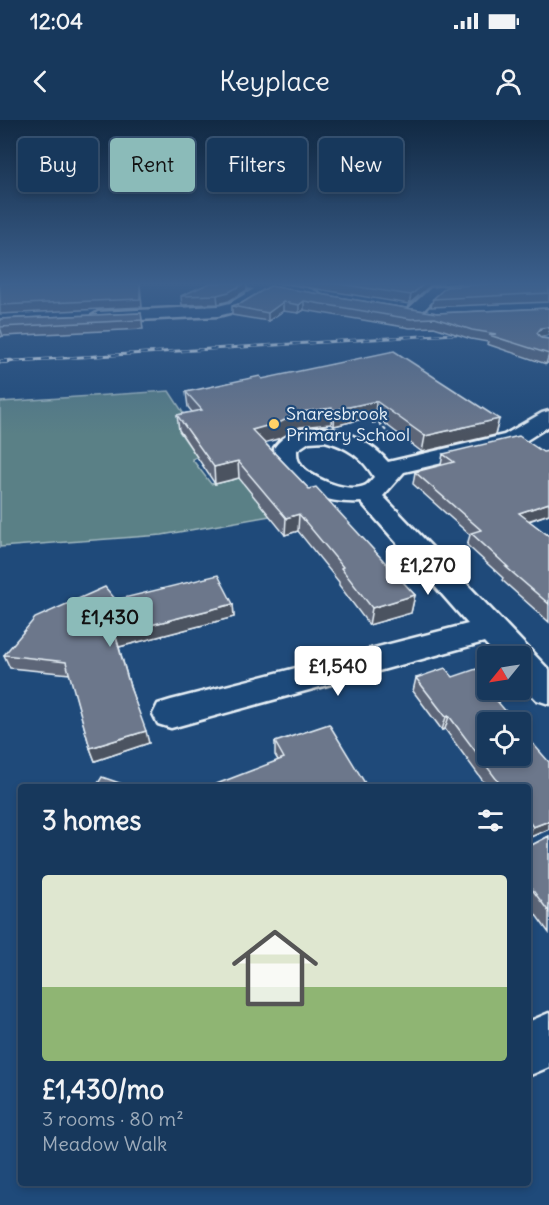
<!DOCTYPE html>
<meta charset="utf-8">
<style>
:root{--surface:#17385c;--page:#203f62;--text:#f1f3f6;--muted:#9eacbb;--line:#365272;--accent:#8bbbb9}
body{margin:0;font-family:Delius,sans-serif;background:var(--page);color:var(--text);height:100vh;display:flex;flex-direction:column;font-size:22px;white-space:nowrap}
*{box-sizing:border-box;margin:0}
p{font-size:20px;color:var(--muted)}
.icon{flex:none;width:33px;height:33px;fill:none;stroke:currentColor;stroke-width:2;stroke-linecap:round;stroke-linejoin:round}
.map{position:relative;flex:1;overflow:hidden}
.side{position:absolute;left:18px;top:664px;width:513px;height:402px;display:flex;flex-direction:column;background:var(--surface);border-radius:6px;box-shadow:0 3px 9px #0003,0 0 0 2px var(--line)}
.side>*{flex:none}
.banner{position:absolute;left:18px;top:18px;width:513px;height:54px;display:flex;gap:12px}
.needle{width:39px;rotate:240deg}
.controls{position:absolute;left:477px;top:526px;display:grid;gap:12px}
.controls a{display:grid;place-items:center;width:54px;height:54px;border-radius:6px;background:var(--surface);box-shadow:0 3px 9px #0003,0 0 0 2px var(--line);font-size:30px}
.price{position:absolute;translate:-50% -51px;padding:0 14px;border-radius:6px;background:#fff;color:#222;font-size:20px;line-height:39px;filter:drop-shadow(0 2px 3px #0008)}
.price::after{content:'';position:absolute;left:50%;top:36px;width:18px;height:14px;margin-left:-9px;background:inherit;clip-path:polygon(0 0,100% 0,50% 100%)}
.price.active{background:var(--accent);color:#111}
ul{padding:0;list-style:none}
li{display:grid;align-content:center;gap:12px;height:318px;padding:0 24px}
li span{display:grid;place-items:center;height:186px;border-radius:6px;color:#555}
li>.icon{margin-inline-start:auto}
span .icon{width:108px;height:108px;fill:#fffc;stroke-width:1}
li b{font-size:26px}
h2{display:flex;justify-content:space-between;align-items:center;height:72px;padding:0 24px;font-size:26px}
.tag{padding:0 21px;border-radius:6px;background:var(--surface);box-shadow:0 3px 9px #0003,0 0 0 2px var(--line);font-size:21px;line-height:54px}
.tag.active{background:var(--accent);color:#111}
.status{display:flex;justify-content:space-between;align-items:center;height:42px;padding:0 30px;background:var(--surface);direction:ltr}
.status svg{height:16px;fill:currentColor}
header{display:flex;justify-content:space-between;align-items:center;height:78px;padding:0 24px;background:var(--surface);font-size:27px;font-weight:600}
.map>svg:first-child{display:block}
.green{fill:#5a8086;stroke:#a1b8bf;stroke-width:1.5}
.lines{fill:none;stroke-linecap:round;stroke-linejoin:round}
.minor-casing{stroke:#e8f1f8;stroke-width:5}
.path{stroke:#e8f1f8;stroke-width:2;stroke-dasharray:4 3;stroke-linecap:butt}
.minor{fill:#1f4a7a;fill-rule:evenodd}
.rail-far1-casing{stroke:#e8f1f8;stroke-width:3}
.rail-casing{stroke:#e8f1f8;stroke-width:4.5}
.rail-far1{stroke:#1f4a7a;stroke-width:2;stroke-dasharray:7;stroke-linecap:butt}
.rail{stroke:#1f4a7a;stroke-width:3;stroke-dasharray:8;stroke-linecap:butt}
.wall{fill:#5d6678;stroke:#e8f1f8;stroke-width:1.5}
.shaded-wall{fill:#4c5361;stroke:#e8f1f8;stroke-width:1.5}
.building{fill:#6c778b;stroke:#e8f1f8;stroke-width:1.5}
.poi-dot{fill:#ffd166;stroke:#1f4a7a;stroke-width:2}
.labels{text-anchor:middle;stroke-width:4.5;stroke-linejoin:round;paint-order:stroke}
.far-poi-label{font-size:18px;fill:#e8f1f8;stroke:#1f4a7a;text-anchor:start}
</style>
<div class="status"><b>12:04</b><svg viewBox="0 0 49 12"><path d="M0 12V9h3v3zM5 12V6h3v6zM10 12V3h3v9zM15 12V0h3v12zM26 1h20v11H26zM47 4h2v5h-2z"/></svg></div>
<header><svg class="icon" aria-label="back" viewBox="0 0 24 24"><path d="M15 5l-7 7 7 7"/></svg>Keyplace<svg class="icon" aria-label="person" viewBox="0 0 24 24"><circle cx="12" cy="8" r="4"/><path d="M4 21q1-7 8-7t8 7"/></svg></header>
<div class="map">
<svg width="549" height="1085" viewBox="0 0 549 1085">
<rect width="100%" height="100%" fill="#1f4a7a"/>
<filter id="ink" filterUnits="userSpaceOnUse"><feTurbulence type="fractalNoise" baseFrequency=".0167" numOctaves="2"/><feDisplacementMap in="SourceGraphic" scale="12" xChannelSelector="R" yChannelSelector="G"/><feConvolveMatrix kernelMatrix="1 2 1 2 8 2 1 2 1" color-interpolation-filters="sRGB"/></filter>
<g filter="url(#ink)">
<path class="green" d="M169,271L193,308L179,311L197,337L192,339L211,364L274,349L307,386L270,396L162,415L0,427V282Z"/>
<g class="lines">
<g class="minor-casing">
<path id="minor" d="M234,163C251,163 309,163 320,174L312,179L270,172L241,190L218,196L98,202L90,197L98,192L218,186L230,183L254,169L236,166Z
M476,163H494L496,166C485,179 457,169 441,175C431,179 426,192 415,195L407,190L431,168Z
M549,291V306L519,325L404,352L383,376L549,550V584L537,580L520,563V537H498L484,522L171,608L158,604L153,594L158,584L171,580L468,504L361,382C326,385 278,367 274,328C301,289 364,312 388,342L504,315L542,293ZM325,321C347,327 362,337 374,357C371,360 368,365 364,366C348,373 308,358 300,343C297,340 297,334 297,330L309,322Z
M549,893V947L528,956V902Z"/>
</g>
<path class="path" d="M372,303L378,302L389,314"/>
<use href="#minor" class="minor"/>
<g class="rail-far1-casing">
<path id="rail-far1" d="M0,242L471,213"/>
</g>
<g class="rail-casing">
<path id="rail" d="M0,242L11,241"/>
</g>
<use href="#rail-far1" class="rail-far1"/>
<use href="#rail" class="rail"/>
</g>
<path class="wall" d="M0,163H140L142,187L0,194Z
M210,163H247V170L229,181L218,184L182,185L181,176Z
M281,163H444H440L430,166L409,184Z
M549,163V182L431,187L433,179Z
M270,166L437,193L549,188V215L540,216L541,218L549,219V242L546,244L487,224L488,222L471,219L434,207L410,208L304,190L299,193L283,191L268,201L232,195V186L242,183Z
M141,193L143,209L3,216L0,217V199Z
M262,259L499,299L495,315L422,332L375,296L334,306L331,304L300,307L281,318L264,322L309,369L415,475L411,493L369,505L339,465V462L298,411L285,415L239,358L215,364L179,310L177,295L192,292L188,287L186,272Z
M443,334L549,394L529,401L549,416V502L502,460L503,458L467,425L470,415L413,364L415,352L441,345Z
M233,484L234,497L119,527L131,570L149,623L95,641L90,628L70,554L10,548L4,535Z
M453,557L501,577L499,583L549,709L528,718V668H488L445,609L442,610L413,571L416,558Z
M275,622L368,668L278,640L275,635Z
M549,716V813L528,784V727Z"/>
<path class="shaded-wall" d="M245,163H247V170L229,181L218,184L217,175Z
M425,163H440L430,166L409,184L411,175Z
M304,181V190L299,193V185Z
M283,182V191L268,201V193Z
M0,207L3,216L0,217Z
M549,207V215L538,217L537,213L541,208Z
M549,234V242L546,244Z
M376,281L375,296L334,306L335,290Z
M332,288L331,304L300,307L281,318L253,326L252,310L300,292Z
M499,299L495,315L422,332L425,316Z
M238,341L239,358L215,364L214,347Z
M549,383V394L515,405L519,393Z
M299,394L298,411L285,415L286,398Z
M415,475L411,493L369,505L372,488Z
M233,484L234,497L119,527L115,514Z
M449,596L445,609L442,610L446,597Z
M146,611L149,623L95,641L90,628Z
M549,701V709L528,718V716L533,707Z"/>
<path class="building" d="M0,163H140V179L0,185Z
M210,163H245L229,172L217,175L181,176Z
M333,163H425L411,175Z
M500,163H549V173L433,179L446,167Z
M270,166L437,193L549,188V207L541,208L537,213L541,218L549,219V234L489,215L496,214L472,210L435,198L411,199L304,181L299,185L283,182L268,193L232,186L242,183Z
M141,193L142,200L0,207V199Z
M394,231L499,299L425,316L376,281L335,290L332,288L300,292L281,302L252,310L309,369L316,367L415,475L372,488L341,448L343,447L299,394L286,398L238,341L214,347L177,295L202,290L186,272L260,256L262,259Z
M519,316L543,332L549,331V383L519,393L549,416V484L506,447H508L471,413L481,410L415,352L454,342L443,334Z
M218,455L233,484L115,514L131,570L146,611L90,628L66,542L4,535L35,498L105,467L116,480Z
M445,548L453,557L476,549L488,562V570H495L501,577L496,580L516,603H488V636H520V609L549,642V701L533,707L528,700V668H503L449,596L446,597L416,558Z
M329,604L368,668H206L284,638L275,622Z
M102,657L134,668H95Z
M549,716V792L528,764V727Z"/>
</g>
<linearGradient id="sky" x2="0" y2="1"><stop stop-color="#112943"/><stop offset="0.52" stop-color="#3c608d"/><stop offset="1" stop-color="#3c608d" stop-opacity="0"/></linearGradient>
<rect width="549" height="315" fill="url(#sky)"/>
<circle class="poi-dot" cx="274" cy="304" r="6"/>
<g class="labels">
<g class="far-poi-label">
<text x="286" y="300">Snaresbrook<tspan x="286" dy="21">Primary School</tspan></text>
</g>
</g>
</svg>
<div class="controls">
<a><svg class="needle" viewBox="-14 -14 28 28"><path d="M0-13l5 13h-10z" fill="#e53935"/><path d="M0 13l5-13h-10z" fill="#9eacbb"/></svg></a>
<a><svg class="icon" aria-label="locate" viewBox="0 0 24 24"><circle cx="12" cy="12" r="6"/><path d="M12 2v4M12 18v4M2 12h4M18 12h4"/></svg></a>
</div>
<b class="price" style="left:428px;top:476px">£1,270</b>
<b class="price active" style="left:110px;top:528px">£1,430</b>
<b class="price" style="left:338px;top:577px">£1,540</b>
<div class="banner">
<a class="tag">Buy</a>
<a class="tag active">Rent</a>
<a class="tag">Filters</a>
<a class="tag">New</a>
</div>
<section class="side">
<h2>3 homes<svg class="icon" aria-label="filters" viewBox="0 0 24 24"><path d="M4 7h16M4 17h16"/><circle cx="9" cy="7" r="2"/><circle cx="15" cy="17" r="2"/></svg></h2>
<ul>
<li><span style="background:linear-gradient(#dfe7d0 60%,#8fb573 0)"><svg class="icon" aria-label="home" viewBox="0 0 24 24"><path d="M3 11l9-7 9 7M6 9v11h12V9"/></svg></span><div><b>£1,430/mo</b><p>3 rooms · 80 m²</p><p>Meadow Walk</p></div></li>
</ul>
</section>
</div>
